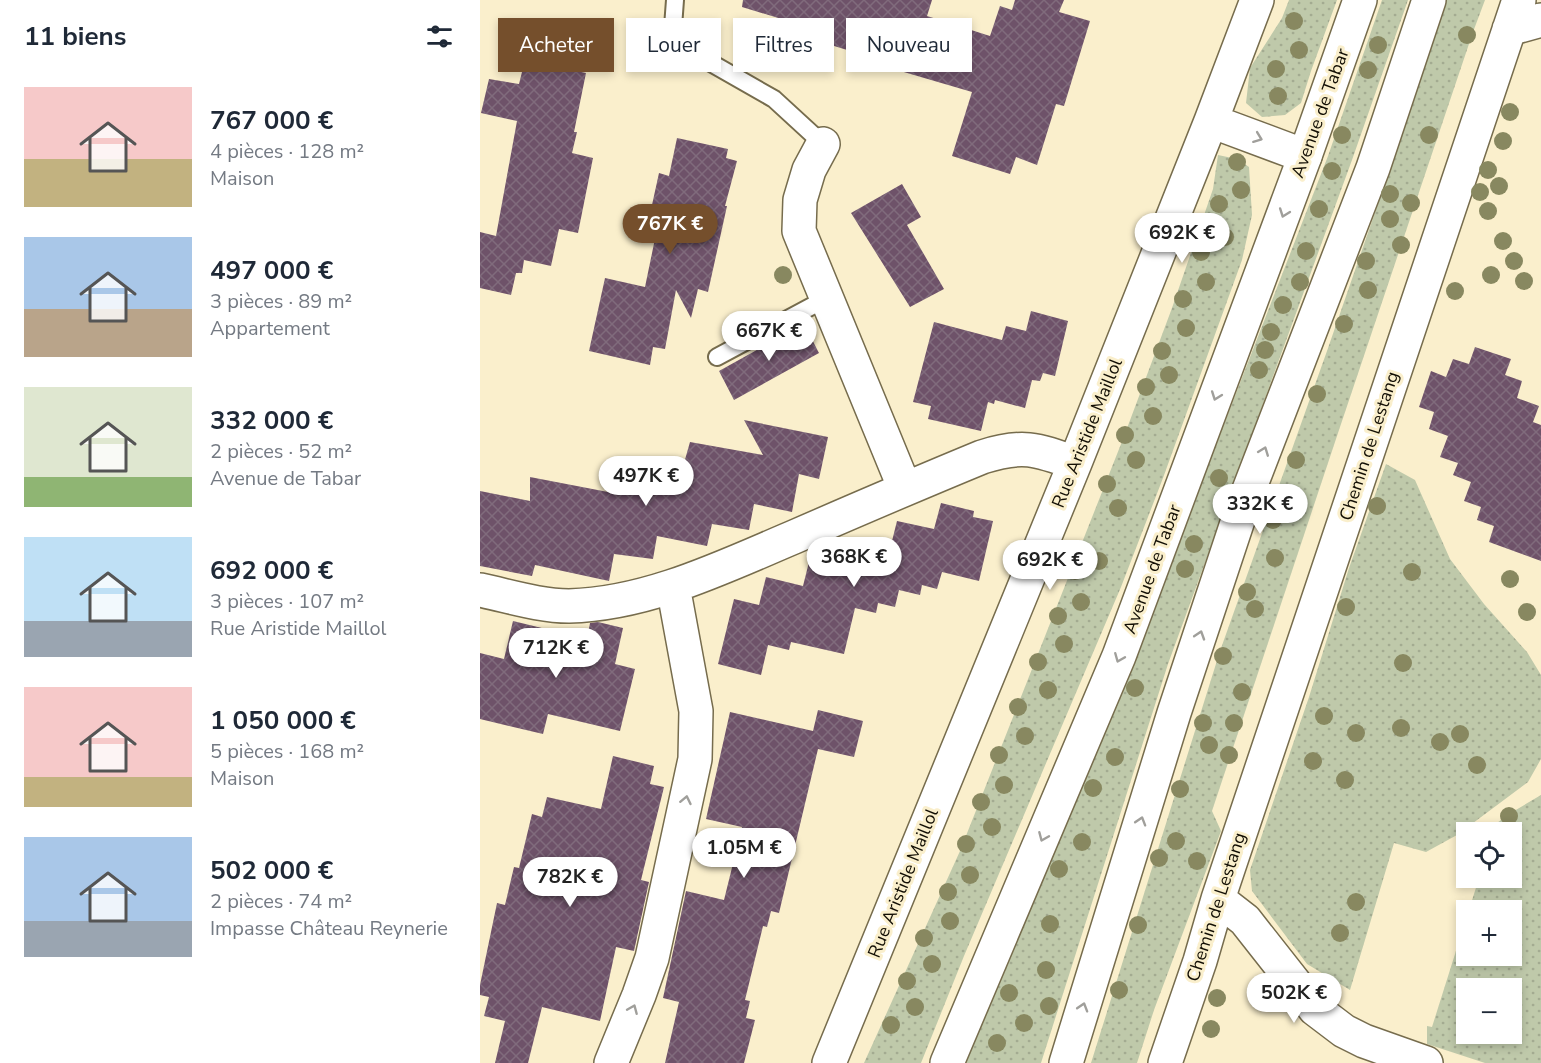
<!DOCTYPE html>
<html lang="fr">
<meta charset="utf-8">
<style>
:root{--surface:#fff;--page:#f6f6f7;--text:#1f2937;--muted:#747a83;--accent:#754f2c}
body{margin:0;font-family:"Nunito Sans",sans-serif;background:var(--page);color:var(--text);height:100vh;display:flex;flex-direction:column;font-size:22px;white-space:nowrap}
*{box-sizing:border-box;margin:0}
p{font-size:20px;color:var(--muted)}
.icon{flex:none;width:33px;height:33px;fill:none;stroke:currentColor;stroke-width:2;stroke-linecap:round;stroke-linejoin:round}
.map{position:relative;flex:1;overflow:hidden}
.side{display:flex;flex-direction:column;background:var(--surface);width:480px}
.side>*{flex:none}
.guide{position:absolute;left:18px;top:18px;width:570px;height:54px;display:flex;gap:12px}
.buttons{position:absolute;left:976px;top:822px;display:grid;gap:12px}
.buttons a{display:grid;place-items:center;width:66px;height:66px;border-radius:0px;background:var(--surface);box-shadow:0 3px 9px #0003;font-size:30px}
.price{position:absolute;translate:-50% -51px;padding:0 14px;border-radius:21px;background:#fff;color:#222;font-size:20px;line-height:39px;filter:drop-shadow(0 2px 3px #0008)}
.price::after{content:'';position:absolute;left:50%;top:36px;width:18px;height:14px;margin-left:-9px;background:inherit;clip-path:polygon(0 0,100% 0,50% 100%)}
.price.active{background:var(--accent);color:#fff}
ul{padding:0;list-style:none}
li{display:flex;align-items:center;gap:18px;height:150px;padding:0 24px}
li span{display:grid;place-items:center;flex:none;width:168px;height:120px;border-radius:0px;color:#555}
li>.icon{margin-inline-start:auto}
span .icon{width:72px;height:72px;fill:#fffc;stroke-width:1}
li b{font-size:26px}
h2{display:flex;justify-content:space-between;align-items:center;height:72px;padding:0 24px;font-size:26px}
.chip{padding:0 21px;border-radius:0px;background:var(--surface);box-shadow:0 3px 9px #0003;font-size:21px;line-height:54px}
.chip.active{background:var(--accent);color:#fff}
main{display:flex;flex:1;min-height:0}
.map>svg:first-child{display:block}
.grass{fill:url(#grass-dots);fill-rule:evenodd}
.building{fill:url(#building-cross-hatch)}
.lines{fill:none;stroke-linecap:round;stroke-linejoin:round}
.service-casing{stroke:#766c4d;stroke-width:20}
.minor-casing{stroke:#766c4d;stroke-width:36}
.secondary-casing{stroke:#766c4d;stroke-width:36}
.service{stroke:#fff;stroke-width:16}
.minor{stroke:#fff;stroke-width:33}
.secondary{stroke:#fff;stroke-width:33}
.tree{fill:#888860}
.oneway{stroke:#a09f9b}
.labels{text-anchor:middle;stroke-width:6;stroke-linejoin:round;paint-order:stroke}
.street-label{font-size:18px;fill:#120e04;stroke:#faefcc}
</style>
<main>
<section class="side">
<h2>11 biens<svg class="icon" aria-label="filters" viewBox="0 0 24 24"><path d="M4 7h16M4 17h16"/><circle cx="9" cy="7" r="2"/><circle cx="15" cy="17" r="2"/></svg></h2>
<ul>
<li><span style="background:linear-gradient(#f6c9c9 60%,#c2b280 0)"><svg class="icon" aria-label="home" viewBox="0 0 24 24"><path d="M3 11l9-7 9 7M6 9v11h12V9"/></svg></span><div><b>767 000 €</b><p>4 pièces · 128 m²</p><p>Maison</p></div></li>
<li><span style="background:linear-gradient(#a9c7e8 60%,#b9a48a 0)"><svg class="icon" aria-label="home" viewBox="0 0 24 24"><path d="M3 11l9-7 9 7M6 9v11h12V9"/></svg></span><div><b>497 000 €</b><p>3 pièces · 89 m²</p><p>Appartement</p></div></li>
<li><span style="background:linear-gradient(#dfe7d0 75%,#8fb573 0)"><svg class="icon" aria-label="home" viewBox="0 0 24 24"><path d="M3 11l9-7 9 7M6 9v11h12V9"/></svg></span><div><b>332 000 €</b><p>2 pièces · 52 m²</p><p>Avenue de Tabar</p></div></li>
<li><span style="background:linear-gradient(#bfe0f5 70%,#9aa5b1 0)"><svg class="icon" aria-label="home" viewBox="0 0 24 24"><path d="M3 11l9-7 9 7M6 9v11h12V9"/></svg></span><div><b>692 000 €</b><p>3 pièces · 107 m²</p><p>Rue Aristide Maillol</p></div></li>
<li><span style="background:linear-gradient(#f6c9c9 75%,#c2b280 0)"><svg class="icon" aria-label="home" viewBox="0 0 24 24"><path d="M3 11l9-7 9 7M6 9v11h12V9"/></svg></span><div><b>1 050 000 €</b><p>5 pièces · 168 m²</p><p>Maison</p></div></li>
<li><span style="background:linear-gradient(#a9c7e8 70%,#9aa5b1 0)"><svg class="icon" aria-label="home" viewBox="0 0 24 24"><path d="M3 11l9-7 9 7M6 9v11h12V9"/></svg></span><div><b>502 000 €</b><p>2 pièces · 74 m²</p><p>Impasse Château Reynerie</p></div></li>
</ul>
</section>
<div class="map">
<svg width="1061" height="1063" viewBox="0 0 1061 1063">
<defs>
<pattern id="grass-dots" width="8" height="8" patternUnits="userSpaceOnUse" patternTransform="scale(1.5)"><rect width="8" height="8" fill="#bfc9aa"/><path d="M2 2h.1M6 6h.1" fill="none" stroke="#a3ab91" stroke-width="1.8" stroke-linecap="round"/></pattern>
<pattern id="building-cross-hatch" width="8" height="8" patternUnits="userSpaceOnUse" patternTransform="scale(1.5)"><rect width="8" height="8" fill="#6e5269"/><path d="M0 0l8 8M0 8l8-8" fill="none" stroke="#806b7c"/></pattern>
</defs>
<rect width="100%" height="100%" fill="#faefcc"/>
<path class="grass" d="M809,0H857L831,71L821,103L805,115L782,117L766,103L770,68L802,18Z
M902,0H928L872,160L688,664L561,1063H482L720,486L848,156Z
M965,0H1005L993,32L860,427L732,811L741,831L674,1010L657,1063H611L740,651L847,351L934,100Z
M738,155L757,159L769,167L772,215L762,260L683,478L641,587L484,956L441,1063H384L480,851L643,439L692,308L733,189Z
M906,464L935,480L970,559L1004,604L1047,652L1061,675V759L1048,782L977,835L946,852L914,843L870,990L827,964L772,891L770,870L829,697L869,568Z
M1061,795V1063H1005L947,1044V1026L952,1027L987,916V956H1032V910H989L999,878H1032V832H1005L1029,814ZM987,988H1032V1034H987Z"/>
<path class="building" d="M263,0H452L447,16L510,36L520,6L532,10L535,0H584L579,12L610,21L584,106L576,104L557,165L536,157L530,174L472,156L492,92L417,70L418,67L389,59L390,57L328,38L331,28L262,7Z
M45,60L106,73L94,132H97L92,153L113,158L98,233L79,229L71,266L44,260L42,273H36L31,295L0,288V232L16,236L37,121L1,113L9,79L39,84Z
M197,138L248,149L246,158L257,161L245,206H247L228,292L218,289L211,318L196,290L185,349L173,347L170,365L109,351L125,278L165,287L177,229L170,214L179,173L189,176Z
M422,184L441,217L427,225L464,289L430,307L371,213Z
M551,311L588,321L575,376L563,373L560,381L552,380L545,408L515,400L514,404L508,402L501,431L448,419L451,406L433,402L454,322L522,340L526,326L546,331Z
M324,324L339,353L254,400L239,371Z
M995,347L1031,359L1025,375L1042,381L1037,398L1059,406L1053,422L1061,425V561L1009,542L1014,526L997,520L1001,507L984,501L991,482L973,475L978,463L960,457L968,436L949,429L954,412L939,407L951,371L966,377L973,359L989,364Z
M264,420L348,437L339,479L319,474L312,512L274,504L269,530L232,524L227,546L177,536L173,559L134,554L129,581L55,565L52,576L0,566V491L50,501V477L128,492L130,485L146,489L148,479L169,483L172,474L188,476L189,468L202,470L210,442L283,455Z
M461,503L494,511L493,517L513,521L499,581L462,572L457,589L442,585L440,595L419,590L415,607L398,603L396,613L375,608L364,654L311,642L309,650L288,645L281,675L238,664L254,599L279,605L286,577L323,586L330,558L366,567L373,539L410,549L417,521L454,529Z
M33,621L107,639L110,623L118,622L143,628L135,664L155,669L140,731L68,714L63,734L0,719V653L24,659Z
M338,710L383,721L374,757L338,749L299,913L291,911L287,927L283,926L265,1000L270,1001L266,1018L275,1020L264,1063H185L199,1002L183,998L206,891L244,900L262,827L226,819L250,712L333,731Z
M133,756L174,766L170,784L184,787L161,880L169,882L154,951L136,947L120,1021L62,1007L48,1063H15L25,1021L4,1016L9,997L0,995V985L17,903L25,905L34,867L39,868L52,814L62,817L67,797L121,809Z"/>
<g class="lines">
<g class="service-casing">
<path id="service" d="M195,0L193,27L200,42L217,55L294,99L343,144
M237,357L347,298"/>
</g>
<g class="minor-casing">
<path id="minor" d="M1029,29L1061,20
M731,121L825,156
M343,144L329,170L320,200L319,231L425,489
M0,590C29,596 60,606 89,606C168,604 243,567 314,537C376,510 439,483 502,457C542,444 556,449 595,463
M738,899L765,920L835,1009L864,1031L884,1041L946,1063
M131,1063L159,995L172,958L215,759L216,711L193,586
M349,1063L595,463L731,121L777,0
M685,1063L720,961L738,899L1039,0"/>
</g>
<g class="secondary-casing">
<path id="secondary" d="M467,1063L639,656L825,156L880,0
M586,1063L694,713L762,508L893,168L949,0"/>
</g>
<use href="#service" class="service"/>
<use href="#minor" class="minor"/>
<use href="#secondary" class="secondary"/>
</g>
<g class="tree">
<circle cx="814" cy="21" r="9"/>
<circle cx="987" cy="35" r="9"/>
<circle cx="898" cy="45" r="9"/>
<circle cx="819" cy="50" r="9"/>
<circle cx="796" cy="69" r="9"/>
<circle cx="888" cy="70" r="9"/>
<circle cx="798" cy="96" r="9"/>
<circle cx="1030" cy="112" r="9"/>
<circle cx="862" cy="135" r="9"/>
<circle cx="949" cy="135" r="9"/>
<circle cx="1023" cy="141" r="9"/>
<circle cx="757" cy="162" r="9"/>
<circle cx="1008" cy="170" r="9"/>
<circle cx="852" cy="171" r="9"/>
<circle cx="1019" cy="186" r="9"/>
<circle cx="761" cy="190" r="9"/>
<circle cx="1000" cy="192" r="9"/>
<circle cx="910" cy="194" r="9"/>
<circle cx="931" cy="203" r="9"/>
<circle cx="739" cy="204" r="9"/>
<circle cx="839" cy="209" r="9"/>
<circle cx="1008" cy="211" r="9"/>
<circle cx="910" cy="219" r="9"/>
<circle cx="745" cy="237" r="9"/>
<circle cx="1023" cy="241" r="9"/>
<circle cx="921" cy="245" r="9"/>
<circle cx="826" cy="251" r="9"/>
<circle cx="721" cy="252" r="9"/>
<circle cx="886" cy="261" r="9"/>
<circle cx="1034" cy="261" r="9"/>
<circle cx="303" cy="275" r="9"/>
<circle cx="1011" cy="275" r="9"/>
<circle cx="1044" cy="281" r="9"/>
<circle cx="726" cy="282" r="9"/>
<circle cx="820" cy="282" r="9"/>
<circle cx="888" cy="290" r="9"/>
<circle cx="975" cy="291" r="9"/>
<circle cx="703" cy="299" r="9"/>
<circle cx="803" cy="305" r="9"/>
<circle cx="864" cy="324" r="9"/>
<circle cx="706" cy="328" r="9"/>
<circle cx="791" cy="332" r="9"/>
<circle cx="785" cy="350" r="9"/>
<circle cx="682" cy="351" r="9"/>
<circle cx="779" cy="370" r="9"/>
<circle cx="689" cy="375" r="9"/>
<circle cx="666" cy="387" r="9"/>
<circle cx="837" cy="394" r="9"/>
<circle cx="673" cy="416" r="9"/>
<circle cx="645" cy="435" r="9"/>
<circle cx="656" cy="460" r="9"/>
<circle cx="816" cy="460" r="9"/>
<circle cx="739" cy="478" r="9"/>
<circle cx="627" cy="484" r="9"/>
<circle cx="897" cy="506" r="9"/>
<circle cx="638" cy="508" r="9"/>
<circle cx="793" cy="520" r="9"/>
<circle cx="714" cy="544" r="9"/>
<circle cx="795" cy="558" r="9"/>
<circle cx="619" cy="561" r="9"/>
<circle cx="705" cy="569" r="9"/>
<circle cx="595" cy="571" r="9"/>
<circle cx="932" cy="572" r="9"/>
<circle cx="1030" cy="579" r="9"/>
<circle cx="767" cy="592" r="9"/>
<circle cx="601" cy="602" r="9"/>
<circle cx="866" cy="607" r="9"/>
<circle cx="775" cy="609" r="9"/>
<circle cx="1047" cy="612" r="9"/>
<circle cx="578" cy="616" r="9"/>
<circle cx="584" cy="644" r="9"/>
<circle cx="743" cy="656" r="9"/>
<circle cx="558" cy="662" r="9"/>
<circle cx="923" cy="663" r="9"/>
<circle cx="655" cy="688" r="9"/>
<circle cx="568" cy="690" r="9"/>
<circle cx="762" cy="692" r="9"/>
<circle cx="538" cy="707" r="9"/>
<circle cx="844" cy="716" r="9"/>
<circle cx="723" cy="723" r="9"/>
<circle cx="754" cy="723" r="9"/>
<circle cx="921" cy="728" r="9"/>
<circle cx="876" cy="733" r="9"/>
<circle cx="980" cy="734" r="9"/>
<circle cx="545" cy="736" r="9"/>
<circle cx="960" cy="742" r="9"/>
<circle cx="729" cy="745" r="9"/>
<circle cx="519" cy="755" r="9"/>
<circle cx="749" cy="755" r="9"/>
<circle cx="635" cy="757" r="9"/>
<circle cx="833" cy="761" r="9"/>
<circle cx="997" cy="765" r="9"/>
<circle cx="865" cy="780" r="9"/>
<circle cx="524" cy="785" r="9"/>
<circle cx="613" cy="788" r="9"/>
<circle cx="700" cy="789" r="9"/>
<circle cx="501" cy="802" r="9"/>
<circle cx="1029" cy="816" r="9"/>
<circle cx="512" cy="827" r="9"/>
<circle cx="696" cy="841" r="9"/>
<circle cx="602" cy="842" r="9"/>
<circle cx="486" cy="844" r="9"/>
<circle cx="679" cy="858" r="9"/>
<circle cx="717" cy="861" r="9"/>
<circle cx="579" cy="869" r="9"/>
<circle cx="490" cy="875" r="9"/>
<circle cx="468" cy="892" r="9"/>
<circle cx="876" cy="902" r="9"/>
<circle cx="470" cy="921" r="9"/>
<circle cx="570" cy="924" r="9"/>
<circle cx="658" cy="925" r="9"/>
<circle cx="860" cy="933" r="9"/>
<circle cx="444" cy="938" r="9"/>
<circle cx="452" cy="964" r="9"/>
<circle cx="566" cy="970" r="9"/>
<circle cx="427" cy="981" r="9"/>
<circle cx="639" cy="990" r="9"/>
<circle cx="529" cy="993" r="9"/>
<circle cx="737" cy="998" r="9"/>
<circle cx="569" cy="1006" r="9"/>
<circle cx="435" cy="1007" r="9"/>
<circle cx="544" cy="1023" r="9"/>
<circle cx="411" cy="1025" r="9"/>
<circle cx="731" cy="1029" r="9"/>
<circle cx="517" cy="1043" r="9"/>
</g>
<defs><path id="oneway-chevron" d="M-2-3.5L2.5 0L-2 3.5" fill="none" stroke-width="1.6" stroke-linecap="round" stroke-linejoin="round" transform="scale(1.5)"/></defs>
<g class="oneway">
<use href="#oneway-chevron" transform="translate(778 138) rotate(21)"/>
<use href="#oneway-chevron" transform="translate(804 213) rotate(110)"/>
<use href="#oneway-chevron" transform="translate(736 396) rotate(110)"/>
<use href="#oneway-chevron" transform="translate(784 451) rotate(-69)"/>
<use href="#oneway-chevron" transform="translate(720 635) rotate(-72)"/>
<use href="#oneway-chevron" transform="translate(639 658) rotate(112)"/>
<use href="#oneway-chevron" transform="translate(206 800) rotate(-78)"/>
<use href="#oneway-chevron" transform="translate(661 821) rotate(-73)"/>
<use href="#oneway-chevron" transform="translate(563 837) rotate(113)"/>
<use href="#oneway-chevron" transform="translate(603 1007) rotate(-73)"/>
<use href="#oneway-chevron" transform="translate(153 1009) rotate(-67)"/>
</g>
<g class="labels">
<g class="street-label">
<text transform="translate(840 113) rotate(-70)" y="6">Avenue de Tabar</text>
<text transform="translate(607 433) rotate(-68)" y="6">Rue Aristide Maillol</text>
<text transform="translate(889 446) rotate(-72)" y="6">Chemin de Lestang</text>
<text transform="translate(672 569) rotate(-70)" y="6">Avenue de Tabar</text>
<text transform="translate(423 883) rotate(-68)" y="6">Rue Aristide Maillol</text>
<text transform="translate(736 907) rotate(-72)" y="6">Chemin de Lestang</text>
</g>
</g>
</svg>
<div class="buttons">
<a><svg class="icon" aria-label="locate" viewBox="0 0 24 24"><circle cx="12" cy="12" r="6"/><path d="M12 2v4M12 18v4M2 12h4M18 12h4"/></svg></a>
<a>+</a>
<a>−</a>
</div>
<b class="price active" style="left:190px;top:255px">767K €</b>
<b class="price" style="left:702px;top:264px">692K €</b>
<b class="price" style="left:289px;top:362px">667K €</b>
<b class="price" style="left:166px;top:507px">497K €</b>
<b class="price" style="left:780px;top:535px">332K €</b>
<b class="price" style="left:374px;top:588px">368K €</b>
<b class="price" style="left:570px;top:591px">692K €</b>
<b class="price" style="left:76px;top:679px">712K €</b>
<b class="price" style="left:264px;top:879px">1.05M €</b>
<b class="price" style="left:90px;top:908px">782K €</b>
<b class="price" style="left:814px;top:1024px">502K €</b>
<div class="guide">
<a class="chip active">Acheter</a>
<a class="chip">Louer</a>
<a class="chip">Filtres</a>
<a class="chip">Nouveau</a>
</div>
</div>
</main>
